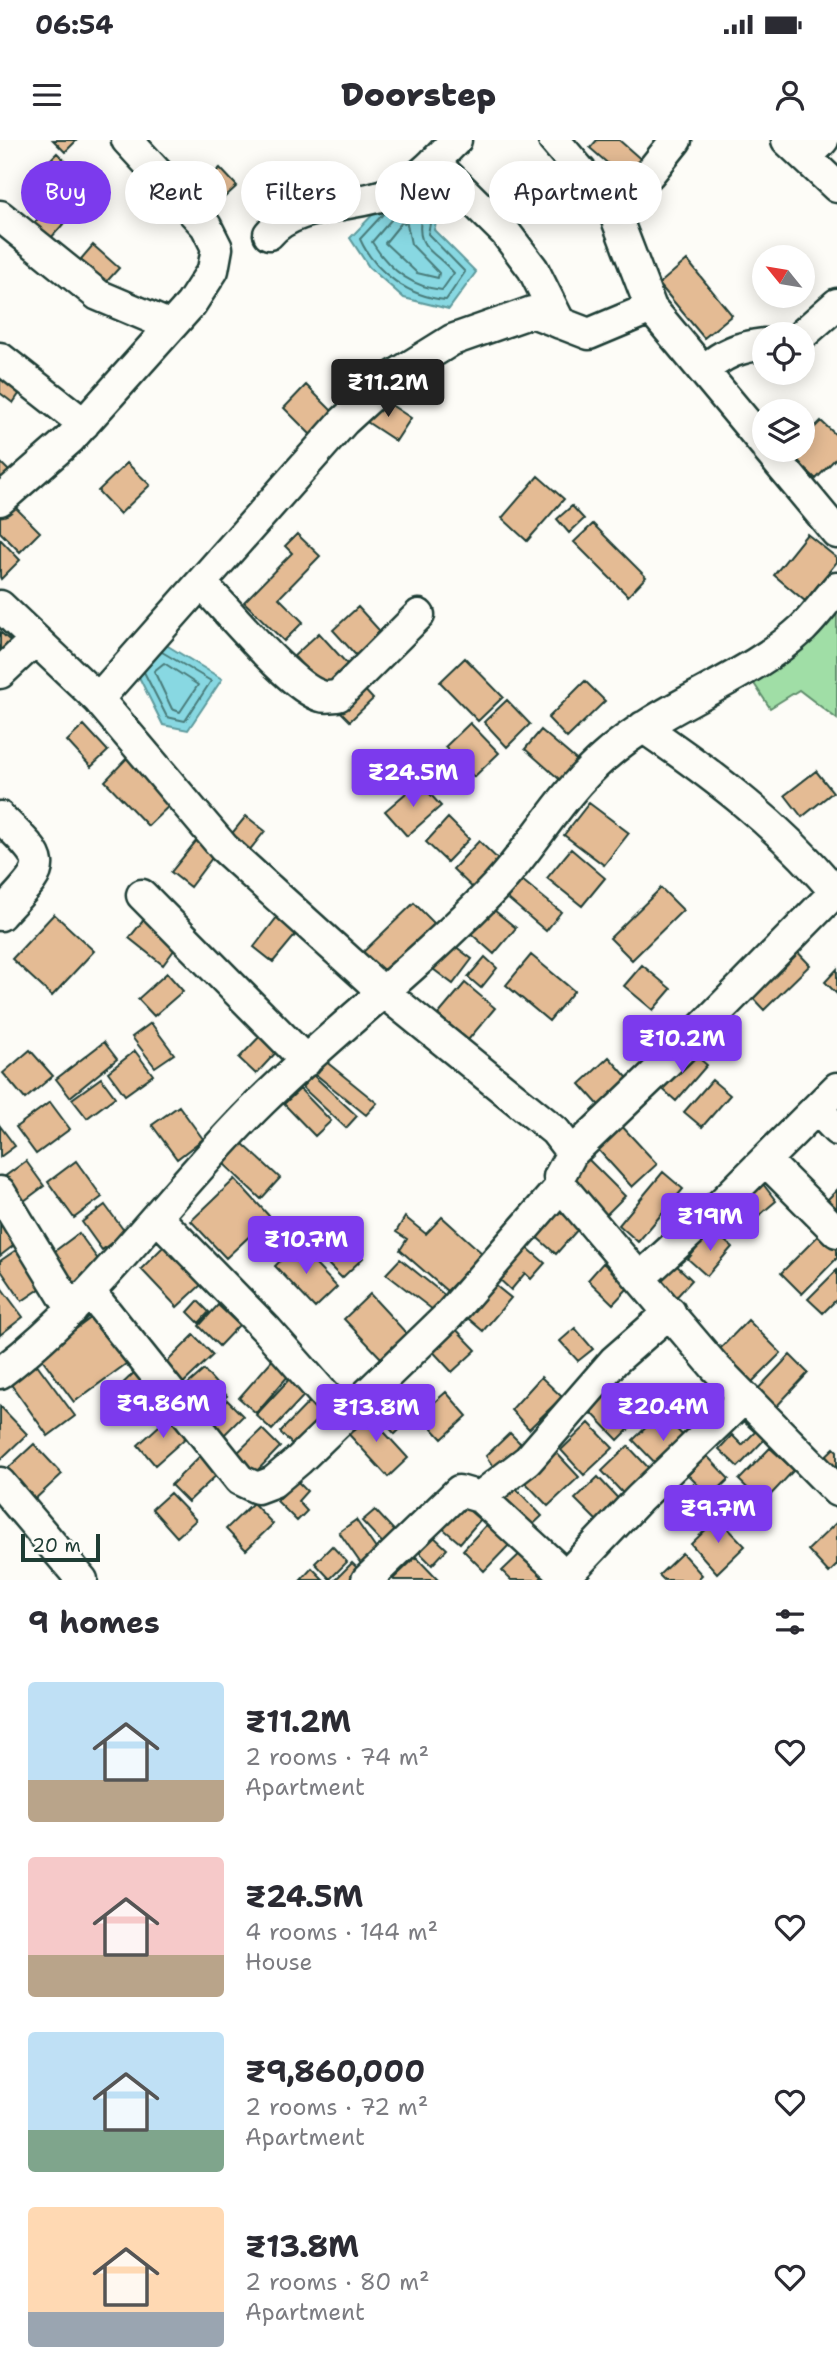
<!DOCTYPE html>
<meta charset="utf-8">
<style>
:root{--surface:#fff;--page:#f7f7f7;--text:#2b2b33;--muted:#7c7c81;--accent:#7c3aed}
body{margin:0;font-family:"Shantell Sans",sans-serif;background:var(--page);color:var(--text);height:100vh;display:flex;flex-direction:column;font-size:26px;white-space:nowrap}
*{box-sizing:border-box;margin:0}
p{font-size:23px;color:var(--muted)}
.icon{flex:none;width:38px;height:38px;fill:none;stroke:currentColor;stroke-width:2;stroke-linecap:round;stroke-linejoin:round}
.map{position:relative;height:1440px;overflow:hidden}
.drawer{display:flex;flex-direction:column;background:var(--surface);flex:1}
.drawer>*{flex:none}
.top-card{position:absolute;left:21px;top:21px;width:796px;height:63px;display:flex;gap:14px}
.needle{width:46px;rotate:300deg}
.tools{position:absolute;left:752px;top:105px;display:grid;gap:14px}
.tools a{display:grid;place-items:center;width:63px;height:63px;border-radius:50%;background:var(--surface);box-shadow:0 4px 18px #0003;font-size:35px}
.scale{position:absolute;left:21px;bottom:18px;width:79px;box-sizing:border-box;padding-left:7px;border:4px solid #1f3d34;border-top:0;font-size:19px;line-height:24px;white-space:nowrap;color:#1f3d34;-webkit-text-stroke:5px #fdfcf7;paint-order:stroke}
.price{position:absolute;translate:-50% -60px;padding:0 16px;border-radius:7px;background:var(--accent);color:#fff;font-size:23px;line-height:46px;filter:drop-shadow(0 2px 4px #0008)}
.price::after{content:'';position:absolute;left:50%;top:42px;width:21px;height:16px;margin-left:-10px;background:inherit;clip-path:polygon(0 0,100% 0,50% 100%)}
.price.active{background:#222;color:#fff}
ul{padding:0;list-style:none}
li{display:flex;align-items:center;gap:21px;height:175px;padding:0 28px}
li span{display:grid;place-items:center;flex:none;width:196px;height:140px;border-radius:7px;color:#555}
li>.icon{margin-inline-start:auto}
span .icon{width:84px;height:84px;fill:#fffc;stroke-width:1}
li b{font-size:30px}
h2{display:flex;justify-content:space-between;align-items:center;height:84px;padding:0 28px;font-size:30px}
.chip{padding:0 24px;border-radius:32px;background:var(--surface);box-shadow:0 4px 18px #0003;font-size:24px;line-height:63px}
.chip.active{background:var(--accent);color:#fff}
.status{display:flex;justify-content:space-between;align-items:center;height:49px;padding:0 35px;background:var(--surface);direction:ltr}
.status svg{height:19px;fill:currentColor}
header{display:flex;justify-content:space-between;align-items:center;height:91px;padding:0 28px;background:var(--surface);font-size:32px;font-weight:800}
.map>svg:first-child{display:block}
.green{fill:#a0dea6;stroke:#608e6d;stroke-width:2}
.water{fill:#88d8e2;stroke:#5e9a9c;stroke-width:2}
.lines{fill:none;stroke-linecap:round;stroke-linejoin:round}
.shore{stroke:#497b7a;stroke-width:2}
.building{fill:#e4bb94;stroke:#1f3d34;stroke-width:2}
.minor-casing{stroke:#1f3d34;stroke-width:35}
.minor{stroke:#fdfcf7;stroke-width:30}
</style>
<div class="status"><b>06:54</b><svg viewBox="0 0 49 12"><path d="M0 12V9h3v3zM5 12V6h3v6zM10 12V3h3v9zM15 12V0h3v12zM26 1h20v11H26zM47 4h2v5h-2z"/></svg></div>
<header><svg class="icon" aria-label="menu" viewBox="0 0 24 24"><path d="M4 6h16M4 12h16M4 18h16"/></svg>Doorstep<svg class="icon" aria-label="person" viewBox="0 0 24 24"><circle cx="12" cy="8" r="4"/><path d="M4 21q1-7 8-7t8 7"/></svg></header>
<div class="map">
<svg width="837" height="1440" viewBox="0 0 837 1440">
<rect width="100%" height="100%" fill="#fdfcf7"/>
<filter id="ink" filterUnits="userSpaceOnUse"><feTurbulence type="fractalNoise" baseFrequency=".0143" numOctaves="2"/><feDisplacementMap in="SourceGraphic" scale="14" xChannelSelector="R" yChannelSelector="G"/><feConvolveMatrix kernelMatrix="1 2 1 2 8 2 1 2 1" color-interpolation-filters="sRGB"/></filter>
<g filter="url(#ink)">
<path class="green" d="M837,462V579L799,550L770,568L747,533Z"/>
<path class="water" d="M413,33L441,65L434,90L476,132L449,169L404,158L369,127L350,98Z
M163,503L222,539L188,590L163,585L132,523Z"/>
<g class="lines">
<path class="shore" d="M404,65L372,102C388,128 411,147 442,150L454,133C430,107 413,108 423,69L415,59
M385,72L360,99C375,133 410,157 446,160L465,132L428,94L433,67L422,54
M402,82L407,84L411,104L439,133L438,138L417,133L385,103Z
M164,523L198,545L180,572L172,569L154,531Z
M144,532L167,577L185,581L211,541L162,512"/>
</g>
<path class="building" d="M53,0H77L65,12Z
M597,0H619L645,23L628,41L590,8Z
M57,13L75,30L52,54L34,36Z
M220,28L237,46L202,78L185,59Z
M61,53L78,67L44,106L27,91Z
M93,105L119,128L100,149L75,126Z
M687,120L732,175L704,198L659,144Z
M0,232L23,248L13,263L0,253Z
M306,245L338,277L316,300L284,268Z
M379,257L411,278L396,301L364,280Z
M821,281L837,296V317L816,339L790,314L793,310H803V299Z
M0,322L16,338L0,354Z
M127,323L150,345L120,374L98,351Z
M538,336L564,359L527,401L502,378Z
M8,360L40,392L20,412L0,392V369Z
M572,366L584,379L569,393L557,379Z
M593,384L646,437L628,456L574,402Z
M297,394L320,416L279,458L303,482L284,501L244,462L292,413L285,406Z
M807,394L837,418V422L805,461L774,435Z
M0,399L20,420L1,439L0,437Z
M358,467L388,500L363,523L333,490Z
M0,492L21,510L0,524Z
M319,493L348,525L323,548L294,516Z
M465,518L503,557L478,581L440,542Z
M585,541L605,561L567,598L548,578Z
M361,546L373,559L350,581L337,568Z
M507,560L530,584L507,607L484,582Z
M470,583L499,613L474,637L445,607Z
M84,585L108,611L91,627L67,601Z
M541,590L582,625L566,645L525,609Z
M129,616L173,662L148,686L105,641Z
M816,631L833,652L802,677L785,655Z
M419,642L441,666L407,696L385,671Z
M589,663L629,693L604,725L564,695Z
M246,676L265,691L244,717L225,702Z
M448,678L469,699L447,722L426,702Z
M197,700L215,714L190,747L171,732Z
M479,701L505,726L479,754L453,729Z
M571,709L605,738L582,766L547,738Z
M522,740L561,772L546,791L507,758Z
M661,748L683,770L632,820L610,798Z
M414,763L437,786L381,841L358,817Z
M489,766L516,788L494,814L468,791Z
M54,774L94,811L52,856L12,819Z
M147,776L180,802L163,825L129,798Z
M278,776L298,792L273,822L254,807Z
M451,803L472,819L453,844L433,829Z
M792,806L810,825L764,870L746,851Z
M531,815L574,851L549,881L506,845Z
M485,817L497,828L481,848L468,837Z
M642,825L671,849L653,870L624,846Z
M837,829V854L825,842Z
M167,833L183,851L154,876L138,859Z
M465,843L495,868L468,900L438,875Z
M151,883L174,914L155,927L132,897Z
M264,892L281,907L256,934L239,918Z
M104,902L117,919L70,957L56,939Z
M688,909L707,925L676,961L658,945Z
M30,910L53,936L25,959L3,933Z
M135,911L153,935L125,955L108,932Z
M609,917L633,944L604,971L580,944Z
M324,920L377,963L366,975L314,933Z
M313,935L357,976L346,988L302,947Z
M101,938L115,957L87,978L72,959Z
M712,940L730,955L702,987L684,972Z
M300,949L331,981L315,996L284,964Z
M50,962L70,989L36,1014L16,987Z
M179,966L203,999L177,1019L152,985Z
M619,983L657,1024L632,1047L594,1005Z
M0,986L15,1006L0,1017Z
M242,1003L280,1038L261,1059L223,1023Z
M588,1019L625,1056L605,1076L568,1039Z
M26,1021L44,1046L16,1067L0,1040Z
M76,1021L102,1057L74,1078L48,1042Z
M663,1032L683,1049L638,1102L619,1085Z
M235,1039L270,1077L226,1118L191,1081Z
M763,1044L776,1061L742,1090L729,1073Z
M837,1050V1078L822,1065Z
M105,1065L125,1092L102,1110L82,1082Z
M556,1068L579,1088L556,1114L533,1094Z
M405,1077L426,1094L442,1077L483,1114L447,1151L400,1110L407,1099L396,1092Z
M0,1078L22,1099L0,1116Z
M326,1080L363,1118L342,1138L305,1101Z
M712,1090L732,1107L707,1136L688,1119Z
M79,1093L107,1132L79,1153L51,1114Z
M821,1093L837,1109V1118L802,1154L781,1133Z
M25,1104L50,1142L22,1161L0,1129V1121Z
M297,1105L337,1147L315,1168L275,1126Z
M524,1105L545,1123L531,1139L525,1133L511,1150L497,1137Z
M164,1106L201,1145L177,1167L141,1129Z
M400,1119L446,1156L433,1170L386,1134Z
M603,1123L629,1147L613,1164L588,1140Z
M674,1123L692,1140L672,1162L653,1144Z
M837,1130V1159L823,1173L808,1159Z
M490,1141L511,1158L483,1191L463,1174Z
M0,1146L23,1177L0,1195Z
M370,1154L407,1194L381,1218L344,1179Z
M198,1161L209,1172L199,1183L188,1172Z
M218,1165L239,1185L219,1206L199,1186Z
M96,1174L130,1221L74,1262L40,1216Z
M748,1180L781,1213L744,1250L712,1217Z
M450,1183L476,1210L452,1232L427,1205Z
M575,1188L593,1209L578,1221L560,1201Z
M194,1195L213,1215L179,1247L161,1228Z
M790,1215L808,1233L775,1268L756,1251Z
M273,1219L289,1235L256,1273L239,1258Z
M36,1223L75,1276L48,1296L10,1243Z
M139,1228L165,1255L141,1278L115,1251Z
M204,1230L227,1256L203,1277L180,1251Z
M294,1234L310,1249L272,1290L256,1275Z
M541,1237L562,1257L529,1289L511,1270Z
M610,1247L640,1278L618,1300L588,1269Z
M387,1249L413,1277L395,1294L369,1266Z
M446,1252L467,1276L442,1299L420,1275Z
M315,1256L332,1272L297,1309L280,1292Z
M227,1260L243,1276L220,1299L204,1283Z
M0,1266L27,1294L1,1319L0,1318Z
M364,1270L408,1318L388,1337L344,1289Z
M661,1273L693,1306L665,1333L633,1300Z
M171,1275L189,1295L155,1325L138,1305Z
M747,1279L766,1298L738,1327L719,1309L732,1295L742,1305L755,1292L744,1282Z
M589,1283L613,1308L584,1335L561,1310Z
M262,1289L280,1307L253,1335L234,1316Z
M510,1293L523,1306L496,1331L486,1316Z
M34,1304L62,1334L33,1361L5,1331Z
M628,1306L659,1339L633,1364L602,1331Z
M551,1307L579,1337L548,1366L520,1337Z
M770,1308L794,1330L763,1363L739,1340Z
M834,1308L837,1311V1348L815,1326Z
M204,1312L222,1330L188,1362L171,1345Z
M707,1316L729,1339L710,1357L688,1335Z
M598,1337L626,1367L604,1388L575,1359Z
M297,1341L307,1351L298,1361L307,1371L297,1381L277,1361Z
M510,1342L542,1376L525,1392L493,1359Z
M693,1344L713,1368L695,1384L675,1359Z
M170,1353L196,1380L177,1397L152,1369Z
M253,1363L273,1384L246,1410L226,1389Z
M462,1364L480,1380L460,1403L441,1387Z
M375,1370L403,1400L391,1412L362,1381Z
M718,1378L745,1406L717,1433L691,1404Z
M356,1380L381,1416L364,1428L339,1392Z
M837,1382V1425L829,1433L808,1410Z
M488,1383L510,1404L484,1431L463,1410Z
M432,1395L447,1409L432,1425L417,1410Z
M332,1406L347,1422L330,1439L315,1423Z
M525,1409L547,1432L539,1440H511L502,1431Z
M682,1413L702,1435L697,1440H664L659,1435Z
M416,1417L438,1440H394L393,1439Z
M352,1423L366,1436L363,1440H335Z
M312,1428L324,1440H301Z"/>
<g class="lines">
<g class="minor-casing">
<path id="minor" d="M554,0L613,69L651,168L765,305
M787,0L837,47
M806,18L823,0
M434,22L505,92L533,129L560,183
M613,69L649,34L676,0
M0,76L98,155L171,186
M269,94C296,61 361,68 399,49C421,38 439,17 456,0
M803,194L837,164
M0,218L84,284
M704,230C724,213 739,207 765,204
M768,310L837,393
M0,360L70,299L191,164L213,130L217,108L206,86L127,0
M202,444C227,469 291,548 321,556C326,558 333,556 338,556L419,475
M0,466L98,559L224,708L382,851L555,991L572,1013
M0,533L35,500
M98,559L344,281L391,238L452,200L532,172L589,194L651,168
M643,587C716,637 779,685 837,754
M0,677C52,727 47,724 0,775
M837,750L684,906L572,1013L559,1037L561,1046L715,1227L837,1351
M142,755L306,921
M817,969L837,990
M765,1020L837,1092
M0,1052L72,1170
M157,1077L267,1190L344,1277
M641,1137L720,1065L837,948
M90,1152L240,1340L257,1348L273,1342L299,1320L449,1175L561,1046
M0,1233C101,1156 171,1050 261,962C337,888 423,823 496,746C534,705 561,654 604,617C663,564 746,541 803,488C815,476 826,461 837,448
M0,1343L82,1440
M480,1357L570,1440
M566,1436L639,1359L744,1258
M367,1440L459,1351L480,1357L528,1320L614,1221L670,1172"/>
</g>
<use href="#minor" class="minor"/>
</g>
</g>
</svg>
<div class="tools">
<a><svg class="needle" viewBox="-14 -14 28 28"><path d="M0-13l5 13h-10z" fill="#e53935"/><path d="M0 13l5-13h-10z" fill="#7c7c81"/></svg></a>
<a><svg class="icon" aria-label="locate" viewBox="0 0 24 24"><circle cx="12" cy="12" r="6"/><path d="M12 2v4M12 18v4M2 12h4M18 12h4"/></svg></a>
<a><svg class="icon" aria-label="layers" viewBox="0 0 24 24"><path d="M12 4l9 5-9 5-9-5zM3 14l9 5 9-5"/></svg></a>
</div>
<div class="scale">20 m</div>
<b class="price active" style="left:388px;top:279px">₹11.2M</b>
<b class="price" style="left:413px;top:669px">₹24.5M</b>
<b class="price" style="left:682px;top:935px">₹10.2M</b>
<b class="price" style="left:710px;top:1113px">₹19M</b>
<b class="price" style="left:306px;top:1136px">₹10.7M</b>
<b class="price" style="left:163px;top:1300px">₹9.86M</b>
<b class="price" style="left:663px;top:1303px">₹20.4M</b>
<b class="price" style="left:376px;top:1304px">₹13.8M</b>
<b class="price" style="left:718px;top:1405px">₹9.7M</b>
<div class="top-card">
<a class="chip active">Buy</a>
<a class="chip">Rent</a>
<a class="chip">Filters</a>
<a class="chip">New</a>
<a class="chip">Apartment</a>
</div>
</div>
<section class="drawer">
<h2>9 homes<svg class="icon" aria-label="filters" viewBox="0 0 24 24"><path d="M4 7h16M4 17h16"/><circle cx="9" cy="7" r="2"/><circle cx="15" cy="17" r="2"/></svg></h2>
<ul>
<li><span style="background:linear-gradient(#bfe0f5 70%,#b9a48a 0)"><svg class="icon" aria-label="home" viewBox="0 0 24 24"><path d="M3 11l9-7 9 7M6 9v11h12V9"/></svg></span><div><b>₹11.2M</b><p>2 rooms · 74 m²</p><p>Apartment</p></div><svg class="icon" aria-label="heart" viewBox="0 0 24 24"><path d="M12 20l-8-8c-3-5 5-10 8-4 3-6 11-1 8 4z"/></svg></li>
<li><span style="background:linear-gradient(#f6c9c9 70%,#b9a48a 0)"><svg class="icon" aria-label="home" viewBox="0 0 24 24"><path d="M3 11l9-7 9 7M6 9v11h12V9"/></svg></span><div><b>₹24.5M</b><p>4 rooms · 144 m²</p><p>House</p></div><svg class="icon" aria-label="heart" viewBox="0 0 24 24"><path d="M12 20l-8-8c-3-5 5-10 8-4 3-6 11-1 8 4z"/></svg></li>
<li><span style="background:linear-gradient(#bfe0f5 70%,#7fa58c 0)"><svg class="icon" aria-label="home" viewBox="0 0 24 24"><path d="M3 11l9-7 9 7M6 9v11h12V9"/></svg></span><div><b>₹9,860,000</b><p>2 rooms · 72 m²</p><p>Apartment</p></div><svg class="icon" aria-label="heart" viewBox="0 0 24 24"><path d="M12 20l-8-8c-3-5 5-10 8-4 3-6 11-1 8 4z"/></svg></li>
<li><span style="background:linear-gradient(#ffd9b3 75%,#9aa5b1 0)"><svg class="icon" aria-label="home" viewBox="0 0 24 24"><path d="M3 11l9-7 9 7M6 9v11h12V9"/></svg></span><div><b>₹13.8M</b><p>2 rooms · 80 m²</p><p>Apartment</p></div><svg class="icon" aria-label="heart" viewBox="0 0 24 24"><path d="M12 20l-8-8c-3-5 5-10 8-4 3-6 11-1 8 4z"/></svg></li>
</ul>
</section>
